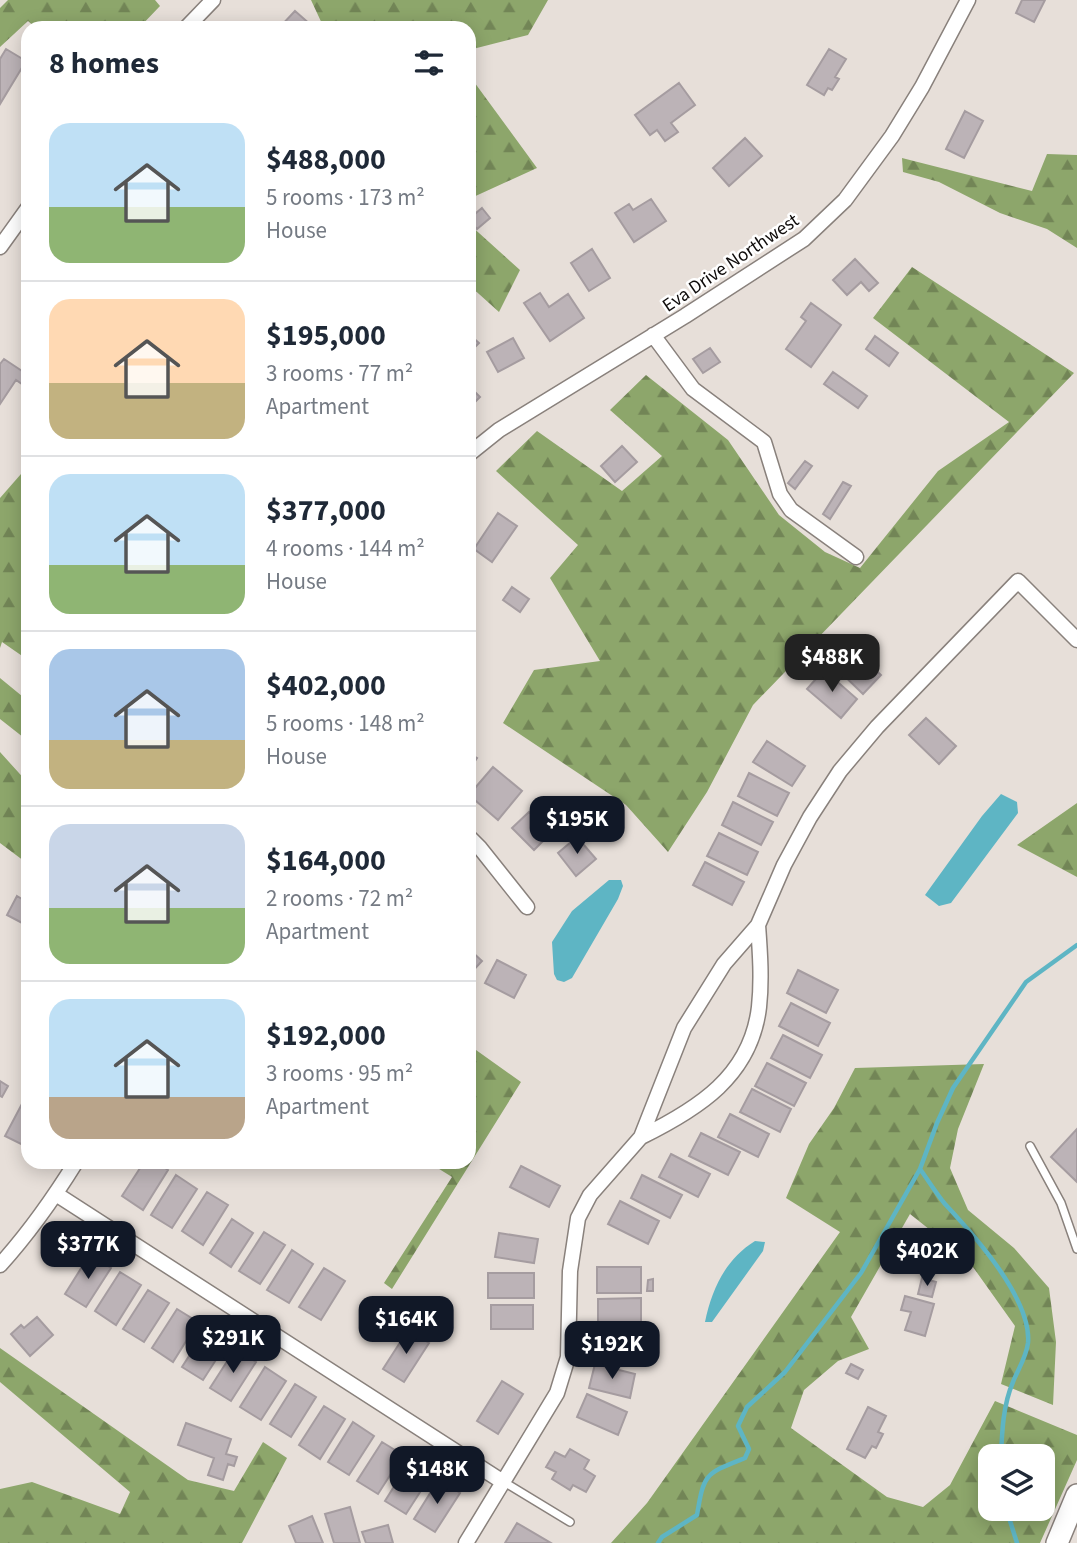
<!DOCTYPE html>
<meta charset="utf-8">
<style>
:root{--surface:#fff;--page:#f6f6f7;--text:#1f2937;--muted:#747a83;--line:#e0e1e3;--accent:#111827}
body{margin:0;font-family:"Source Sans 3",sans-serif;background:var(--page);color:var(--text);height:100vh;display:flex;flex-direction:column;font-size:26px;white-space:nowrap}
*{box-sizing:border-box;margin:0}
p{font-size:23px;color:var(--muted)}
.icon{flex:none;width:38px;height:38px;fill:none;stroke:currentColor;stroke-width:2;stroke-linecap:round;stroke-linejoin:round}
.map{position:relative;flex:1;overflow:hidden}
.drawer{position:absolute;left:21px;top:21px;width:455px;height:1148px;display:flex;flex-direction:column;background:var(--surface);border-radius:21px;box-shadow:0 4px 18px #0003}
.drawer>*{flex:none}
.fabs{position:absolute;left:978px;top:1444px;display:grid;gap:14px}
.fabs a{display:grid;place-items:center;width:77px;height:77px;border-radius:14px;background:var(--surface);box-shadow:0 4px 18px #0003;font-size:35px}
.price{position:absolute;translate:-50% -60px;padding:0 16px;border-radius:14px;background:var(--accent);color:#fff;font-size:23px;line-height:46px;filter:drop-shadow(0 2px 4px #0008)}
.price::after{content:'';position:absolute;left:50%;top:42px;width:21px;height:16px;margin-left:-10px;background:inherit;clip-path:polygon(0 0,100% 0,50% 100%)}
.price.current{background:#222;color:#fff}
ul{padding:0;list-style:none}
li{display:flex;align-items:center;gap:21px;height:175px;padding:0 28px}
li+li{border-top:2px solid var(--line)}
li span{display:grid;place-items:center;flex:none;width:196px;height:140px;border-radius:21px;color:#555}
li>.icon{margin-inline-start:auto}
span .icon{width:84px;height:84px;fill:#fffc;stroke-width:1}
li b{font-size:30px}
h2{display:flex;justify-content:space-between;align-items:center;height:84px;padding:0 28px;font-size:30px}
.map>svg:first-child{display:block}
.forest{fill:url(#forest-firs);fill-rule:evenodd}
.water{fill:#5eb5c4}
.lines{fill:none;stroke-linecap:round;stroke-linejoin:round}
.stream{stroke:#5eb5c4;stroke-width:4.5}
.building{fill:#bcb3b7;stroke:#a59ca0;stroke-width:2}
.lane-casing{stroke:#89817c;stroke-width:10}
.street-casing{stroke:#89817c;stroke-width:17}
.secondary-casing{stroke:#89817c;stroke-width:24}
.lane{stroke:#fff;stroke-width:7}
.street{stroke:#fff;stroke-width:14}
.secondary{stroke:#fff;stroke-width:21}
.labels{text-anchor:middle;stroke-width:5;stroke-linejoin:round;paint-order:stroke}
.street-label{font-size:19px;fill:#0e0b0a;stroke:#fff}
</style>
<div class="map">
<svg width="1077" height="1543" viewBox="0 0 1077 1543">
<defs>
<pattern id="forest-firs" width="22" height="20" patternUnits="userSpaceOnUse" patternTransform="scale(1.75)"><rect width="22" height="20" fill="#8da66b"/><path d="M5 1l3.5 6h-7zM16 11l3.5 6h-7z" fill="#728556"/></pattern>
</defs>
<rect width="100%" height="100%" fill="#e7dfd9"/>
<path class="forest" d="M8,0H155L160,6L139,28H36L28,21L0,47V8Z
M311,0H548L528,35L469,50V28H324Z
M469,75L537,168L469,199Z
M1047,154L1077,155V248L1047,229L1000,213L939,182L903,172L902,158L1032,191Z
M469,224L520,270L499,312L469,285Z
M912,267L1074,373L753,705L707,792L668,852L626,805L503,723L534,670L600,661L550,578L578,545L496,471L537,431L622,491L662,456L610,410L646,375L728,440L779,515L825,552L860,568L938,471L1009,422L873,318Z
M28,466V660L2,642L0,648V498Z
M0,678L28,701V741L0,719Z
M0,752L28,783V864L0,843Z
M1077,803V877L1017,845Z
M469,1045L521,1082L392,1289L384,1283L452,1177L428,1162H469Z
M984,1064L958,1129L950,1168L968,1210L1014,1248L1049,1288L1056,1342L1053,1405L1001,1384L1015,1326L968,1260L910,1214L851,1317L869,1349L838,1361L804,1390L791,1428L887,1497L923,1507L950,1485L995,1401L1077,1435V1460L1040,1543H611L647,1503L840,1232L786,1198L809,1144L834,1108L855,1068ZM990,1456H1043V1508H990Z
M0,1348L188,1480L234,1491L263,1442L287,1458L242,1543H0V1489L32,1482L120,1514L130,1492L0,1382Z"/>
<path class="water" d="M1001,794L1017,802L1018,813L951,903L939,906L925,895L982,816Z
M609,880H621L623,886L618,899L572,978L564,982L557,980L554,974L552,942L572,911Z
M755,1241L765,1242L763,1251L712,1322H705C712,1288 726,1259 755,1241Z"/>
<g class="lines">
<path class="stream" d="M920,1169C928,1180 936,1193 945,1204C973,1234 1032,1299 1028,1343C1026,1358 1018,1369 1013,1382C1003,1405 1002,1432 1001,1456
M1006,1508L1017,1543
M658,1543L662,1537L697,1515C704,1473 705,1474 745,1458L749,1449L738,1426L747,1407L785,1372L861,1273L920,1169L937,1123L953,1088L1026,982L1077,945"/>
</g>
<path class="building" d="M1022,0H1045L1034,22L1016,13Z
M295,11L311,25L308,28H279Z
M6,49L26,61L0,104V59Z
M829,49L846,59L835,77L839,79L832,90L828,88L824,95L807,85Z
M679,83L695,105L671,123L678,132L665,141L657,130L650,135L635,115Z
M965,111L983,121L964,158L946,149Z
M745,138L762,156L729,186L713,168Z
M651,199L666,221L634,242L615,213L629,204L633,210Z
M482,208L490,218L477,229L469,219Z
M592,249L610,278L589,291L571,263Z
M855,259L878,283L869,291L861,282L847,295L833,280Z
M540,293L549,307L568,294L584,318L550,341L524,303Z
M811,303L841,325L811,367L786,349L806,321L801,317Z
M470,335L479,343L469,353V337Z
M875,336L898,353L889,366L866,349Z
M513,338L524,358L498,372L487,352Z
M710,348L720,362L703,373L693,359Z
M4,359L28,375L22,384L16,380L0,404V364Z
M833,372L867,396L858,408L824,384Z
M469,386L480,397L469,408Z
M622,446L637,462L615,482L601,466Z
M805,461L812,466L795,489L788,483Z
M843,482L851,486L830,519L823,514Z
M498,513L517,526L492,562L474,549Z
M512,587L529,599L520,612L503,600Z
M848,644L881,675L863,694L831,663Z
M824,670L857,699L841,718L807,689Z
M926,718L956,746L939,764L909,735Z
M767,741L805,766L792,786L753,762Z
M469,753L477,758L469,770Z
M493,767L522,791L498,820L469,795Z
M749,773L789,793L777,816L738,796Z
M733,802L773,822L761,845L722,825Z
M529,812L551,833L534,850L512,828Z
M719,833L758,852L747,875L707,856Z
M577,837L596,859L576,876L558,853Z
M705,862L744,882L732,905L693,885Z
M17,896L27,902L28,900V926L7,915Z
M469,949L482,961L469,975Z
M497,960L526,975L514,998L485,983Z
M798,970L838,990L826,1013L787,993Z
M791,1003L830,1023L818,1046L779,1026Z
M783,1035L822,1055L810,1078L771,1058Z
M767,1063L806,1083L794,1106L755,1086Z
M0,1081L8,1086L2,1097L0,1096Z
M752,1089L791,1109L780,1132L740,1112Z
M23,1102L28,1105V1135L23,1145L5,1136Z
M730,1114L769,1134L758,1157L718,1137Z
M1077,1129V1182L1051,1157Z
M701,1133L740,1152L728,1175L689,1156Z
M671,1154L710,1174L698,1197L659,1177Z
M144,1162H155L168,1170L143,1210L122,1196Z
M521,1166L560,1186L549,1207L510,1187Z
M176,1175L197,1189L172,1228L151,1215Z
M642,1175L682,1195L670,1218L631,1198Z
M207,1192L228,1205L203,1245L182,1231Z
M620,1201L659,1221L648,1244L608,1224Z
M232,1219L253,1233L231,1267L210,1253Z
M264,1232L285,1245L260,1284L239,1271Z
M499,1233L538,1239L534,1263L495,1257Z
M292,1250L313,1264L289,1303L267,1290Z
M90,1254L111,1268L86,1307L65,1294Z
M597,1267H641V1293H597Z
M324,1268L345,1281L321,1320L299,1307Z
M120,1272L141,1285L116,1325L95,1311Z
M488,1273H534V1298H488Z
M922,1278L936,1282L932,1297L918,1294Z
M653,1279V1291H647L648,1280Z
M148,1290L169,1303L144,1342L123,1329Z
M905,1296L934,1304L925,1336L905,1330L911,1312L901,1310Z
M641,1298V1324H598V1299Z
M491,1305H533V1329H491Z
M177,1309L198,1322L173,1362L152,1348Z
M37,1317L53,1335L30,1356L11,1334L21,1325L24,1328Z
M207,1328L228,1341L203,1380L182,1367Z
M408,1330L429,1343L404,1382L383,1369Z
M600,1333L639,1334L638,1358L599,1357Z
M235,1349L256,1362L231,1401L210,1388Z
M595,1364L635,1374L630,1398L589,1388Z
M851,1364L863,1370L858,1379L846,1373Z
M265,1367L286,1381L261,1420L240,1407Z
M502,1381L523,1394L498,1434L477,1421Z
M295,1384L316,1397L291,1437L270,1424Z
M587,1394L627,1412L618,1435L577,1417Z
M324,1406L345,1419L320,1459L299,1445Z
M868,1407L886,1416L878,1432L883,1434L876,1448L872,1446L865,1458L847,1449Z
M353,1422L374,1436L349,1475L328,1462Z
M186,1423L231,1439L226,1454L237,1457L234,1466L228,1464L223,1480L208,1475L214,1458L178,1445Z
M382,1442L403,1455L378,1494L357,1481Z
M570,1449L589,1460L584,1469L595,1476L586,1492L573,1485L570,1490L552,1479L556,1472L546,1467L555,1452L565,1457Z
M410,1461L431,1475L406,1514L385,1501Z
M439,1479L460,1493L435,1532L414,1519Z
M350,1507L360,1543H334L325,1514Z
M312,1516L323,1543H296L289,1526Z
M517,1523L551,1543H505Z
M388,1525L393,1543H366L362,1532Z"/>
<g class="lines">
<g class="lane-casing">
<path id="lane" d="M1030,1146L1061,1203L1077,1249
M504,1482L570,1522"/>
</g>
<g class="street-casing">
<path id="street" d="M186,28L213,0
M0,247L28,208
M653,335L693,389L764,442L780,494L791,510L856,557
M469,454L499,430L685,316L804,239L845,200L892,136L922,87L968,0
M469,837L480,848L527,907
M641,1137C698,1109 751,1076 759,1007C762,980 760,952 758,925
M56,1194L503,1482
M0,1265C29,1233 53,1199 76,1162
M466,1543L557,1393L568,1357L570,1271L578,1218L590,1195L641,1137L684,1028L724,964L758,925L784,865L810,817L840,771L877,727L1018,581L1077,640"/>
</g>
<g class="secondary-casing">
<path id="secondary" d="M1057,1543L1077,1495"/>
</g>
<use href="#lane" class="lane"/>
<use href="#street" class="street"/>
<use href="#secondary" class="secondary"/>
</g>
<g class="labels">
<g class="street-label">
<text transform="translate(730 262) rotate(-34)" y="7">Eva Drive Northwest</text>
</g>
</g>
</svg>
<div class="fabs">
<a><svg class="icon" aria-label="layers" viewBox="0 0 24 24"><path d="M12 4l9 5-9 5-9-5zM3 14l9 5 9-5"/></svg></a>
</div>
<b class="price current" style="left:832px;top:694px">$488K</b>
<b class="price" style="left:577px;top:856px">$195K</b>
<b class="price" style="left:88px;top:1281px">$377K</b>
<b class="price" style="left:927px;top:1288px">$402K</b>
<b class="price" style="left:406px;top:1356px">$164K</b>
<b class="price" style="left:233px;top:1375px">$291K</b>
<b class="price" style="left:612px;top:1381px">$192K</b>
<b class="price" style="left:437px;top:1506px">$148K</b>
<section class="drawer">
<h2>8 homes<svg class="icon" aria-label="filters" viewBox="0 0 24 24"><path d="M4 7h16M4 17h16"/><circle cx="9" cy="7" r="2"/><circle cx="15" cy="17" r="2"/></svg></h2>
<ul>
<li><span style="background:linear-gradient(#bfe0f5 60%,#8fb573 0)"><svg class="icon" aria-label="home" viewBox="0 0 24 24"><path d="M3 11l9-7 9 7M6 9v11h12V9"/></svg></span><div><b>$488,000</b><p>5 rooms · 173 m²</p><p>House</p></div></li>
<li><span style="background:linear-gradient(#ffd9b3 60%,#c2b280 0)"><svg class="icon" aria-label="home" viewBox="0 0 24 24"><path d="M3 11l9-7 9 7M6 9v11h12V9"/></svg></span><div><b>$195,000</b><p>3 rooms · 77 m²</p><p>Apartment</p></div></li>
<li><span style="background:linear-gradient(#bfe0f5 65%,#8fb573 0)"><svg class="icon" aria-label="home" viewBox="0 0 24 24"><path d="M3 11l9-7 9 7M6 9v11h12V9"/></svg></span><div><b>$377,000</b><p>4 rooms · 144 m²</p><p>House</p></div></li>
<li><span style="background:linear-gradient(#a9c7e8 65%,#c2b280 0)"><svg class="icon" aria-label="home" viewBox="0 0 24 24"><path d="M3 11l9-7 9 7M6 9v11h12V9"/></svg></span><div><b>$402,000</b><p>5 rooms · 148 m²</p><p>House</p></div></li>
<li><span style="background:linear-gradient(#c9d6e8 60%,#8fb573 0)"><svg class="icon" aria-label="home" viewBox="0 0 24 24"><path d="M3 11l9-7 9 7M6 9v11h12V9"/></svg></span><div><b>$164,000</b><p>2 rooms · 72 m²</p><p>Apartment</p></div></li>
<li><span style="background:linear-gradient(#bfe0f5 70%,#b9a48a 0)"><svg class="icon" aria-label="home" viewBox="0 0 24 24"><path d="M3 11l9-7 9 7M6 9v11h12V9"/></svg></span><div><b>$192,000</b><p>3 rooms · 95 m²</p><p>Apartment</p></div></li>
</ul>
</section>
</div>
